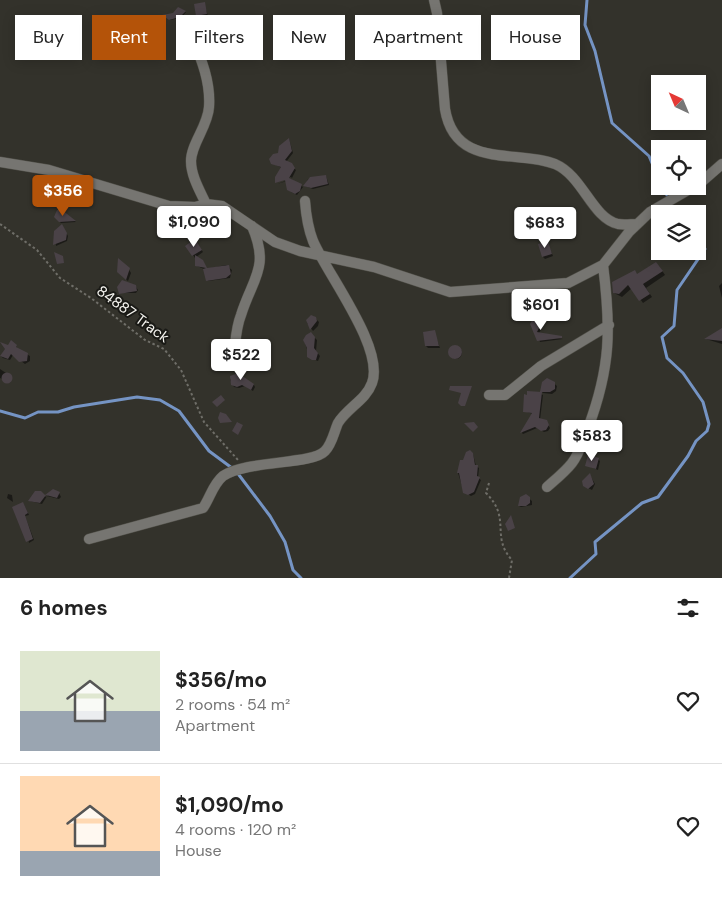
<!DOCTYPE html>
<meta charset="utf-8">
<style>
:root{--surface:#fff;--page:#f6f6f6;--text:#222;--muted:#767676;--line:#e0e0e0;--accent:#b45309}
body{margin:0;font-family:"DM Sans",sans-serif;background:var(--page);color:var(--text);height:100vh;display:flex;flex-direction:column;font-size:19px;white-space:nowrap}
*{box-sizing:border-box;margin:0}
p{font-size:16px;color:var(--muted)}
.icon{flex:none;width:28px;height:28px;fill:none;stroke:currentColor;stroke-width:2;stroke-linecap:round;stroke-linejoin:round}
.map{position:relative;height:578px;overflow:hidden}
.side{display:flex;flex-direction:column;background:var(--surface);flex:1}
.side>*{flex:none}
.hud{position:absolute;left:15px;top:15px;width:692px;height:45px;display:flex;gap:10px}
.needle{width:32px;rotate:316deg}
.tools{position:absolute;left:651px;top:75px;display:grid;gap:10px}
.tools a{display:grid;place-items:center;width:55px;height:55px;border-radius:0px;background:var(--surface);box-shadow:0 2px 12px #0003;font-size:25px}
.price{position:absolute;translate:-50% -42px;padding:0 11px;border-radius:5px;background:#fff;color:#222;font-size:16px;line-height:32px;filter:drop-shadow(0 1px 2px #0008)}
.price::after{content:'';position:absolute;left:50%;top:30px;width:15px;height:11px;margin-left:-8px;background:inherit;clip-path:polygon(0 0,100% 0,50% 100%)}
.price.current{background:var(--accent);color:#fff}
ul{padding:0;list-style:none}
li{display:flex;align-items:center;gap:15px;height:125px;padding:0 20px}
li+li{border-top:1px solid var(--line)}
li span{display:grid;place-items:center;flex:none;width:140px;height:100px;border-radius:0px;color:#555}
li>.icon{margin-inline-start:auto}
span .icon{width:60px;height:60px;fill:#fffc;stroke-width:1}
li b{font-size:21px}
h2{display:flex;justify-content:space-between;align-items:center;height:60px;padding:0 20px;font-size:21px}
.chip{padding:0 18px;border-radius:0px;background:var(--surface);box-shadow:0 2px 12px #0003;font-size:18px;line-height:45px}
.chip.current{background:var(--accent);color:#fff}
.map>svg:first-child{display:block}
.shadow{fill:#0007}
.lines{fill:none;stroke-linecap:round;stroke-linejoin:round}
.stream{stroke:#7594c4;stroke-width:3}
.building{fill:#4a4247}
.minor-casing{stroke:#52514a;stroke-width:11}
.path{stroke:#6f6e68;stroke-width:2;stroke-dasharray:2.5 2.5;stroke-linecap:butt}
.minor{stroke:#767571;stroke-width:10}
.labels{text-anchor:middle;stroke-width:4;stroke-linejoin:round;paint-order:stroke}
.street-label{font-size:15px;fill:#f4f3ee;stroke:#1a1a16}
</style>
<div class="map">
<svg width="722" height="578" viewBox="0 0 722 578">
<rect width="100%" height="100%" fill="#33322b"/>
<path class="shadow" d="M204,4L208,16L199,18L197,16Z
M181,9L186,12L181,18L170,20L164,16L174,14Z
M289,139L293,153L286,162L296,170L292,178L291,177L276,181L282,168L272,163Z
M326,176L329,185L313,189L305,186L308,179Z
M291,179L303,187L297,195L291,192L287,181L277,184Z
M60,211L76,222L61,223L55,217Z
M63,227L68,236L67,241L56,246L55,232Z
M547,242L553,256L545,259L543,257Z
M197,243L203,252L195,258L187,246Z
M202,261L207,269L226,265L232,270L230,278L208,281L204,269L197,266Z
M127,266L131,273L128,281L122,276Z
M659,266L665,275L646,288L652,297L643,303L632,288L622,297L614,293L638,275Z
M722,283V298L719,286Z
M136,287L138,290L136,293H120Z
M313,316L319,322L318,326L313,331L307,323Z
M534,318L542,322L543,326L539,333L563,339L540,342L532,321Z
M722,331V344L706,339Z
M434,332L440,348H428L426,346Z
M311,334L317,340L316,351L320,356L318,361L310,358L304,340Z
M8,346H16L17,349L30,356V361L25,364L13,355L10,360L3,358L1,356Z
M450 353a6 6 0 1 1 12 0a6 6 0 1 1-12 0Z
M0,369L12,377L10,383L0,378Z
M233,375L240,376L254,385L255,387L253,391L245,386L239,388L234,387L230,380Z
M550,380L557,386L556,391L552,394L543,393L541,391Z
M541,394L543,395L540,420L546,421L550,428L548,431L544,432L537,428L523,434L522,433L533,414L524,411Z
M473,454L476,466L479,468L478,478L481,480L475,494L471,496L464,492L458,473L464,461Z
M598,459L600,461L598,470L586,465Z
M590,475L595,484L592,490L586,487Z
M54,491L59,493L61,497L59,499L47,496L42,504L30,501L38,492L46,497Z
M8,494L12,495L13,502L7,498Z
M526,496L532,501V505L521,507L519,506Z
M23,503L29,515L25,516L34,540L29,543Z"/>
<g class="lines">
<path class="stream" d="M587,0L585,25L595,51L612,123L649,156L660,182
M662,186L668,197
M672,206L679,214
M0,411L25,418L38,412H58L74,407L137,397L160,400L179,411L209,451L236,471L270,516L285,542L293,570L301,578
M570,578L596,554L595,542L642,503L658,497L688,456L696,441L707,431L709,424L703,402L683,373L667,358L662,337L674,326L677,290L705,249L698,232"/>
</g>
<path class="building" d="M205,2L207,14L196,16L194,4Z
M178,7L186,11L180,17L169,20L162,15L173,13Z
M289,138L292,151L285,160L292,163L295,168L289,178L302,184L300,191L295,194L287,190L285,180L275,183V177L281,167L271,164L269,159L273,154L278,153L279,146Z
M326,175L328,184L311,188L303,186L310,177Z
M57,210H62L76,221L59,222L54,217Z
M62,224L67,233L66,240L53,245L54,231Z
M195,239L202,250L192,256L185,246Z
M548,241L552,254L542,257L538,244Z
M54,252L63,256L64,263L57,264Z
M195,255L203,260L207,268L229,265L231,274L226,278L206,281L203,269L206,268L195,266Z
M118,258L130,268L126,280L117,272Z
M656,262L663,271L643,284L650,294L639,301L628,285L619,294L613,293L612,282L635,270L637,274Z
M122,280L136,285L137,291L119,294L117,287Z
M311,315L316,317L317,321L310,330L306,320Z
M534,317H539L542,322L537,332L562,336V338L537,341L530,324Z
M722,328V341L704,339Z
M435,330L439,346H425L423,332Z
M311,332L315,337L314,348L318,353L316,360H312L307,357V348L303,340L306,335Z
M11,340L17,345L16,347L28,353L27,361L19,362L11,354L8,359L0,356L5,349L0,342L8,345Z
M448 352a7 7 0 1 1 14 0a7 7 0 1 1-14 0Z
M1.5 378a5.5 5.5 0 1 1 11 0a5.5 5.5 0 1 1-11 0Z
M238,373L254,384L251,390L242,385L237,387L231,385L230,376Z
M547,378L555,382V389L550,392H540L542,382Z
M450,386H472L465,406H461L458,403L461,393L449,390Z
M527,391L542,392L539,418L547,420L549,425L546,430L541,431L535,427L520,433L532,413L523,412L524,394L527,395Z
M221,395L225,400L217,407L212,402Z
M220,412L226,414L232,422L220,423L218,418Z
M237,422L243,425L238,435L232,431Z
M474,422L478,427L473,432L464,423Z
M470,450L473,453L475,465H478L477,476L480,477L474,492L468,495L463,493L459,473H457L460,460H463L466,452Z
M588,455L599,458L596,469L585,466Z
M590,473L594,484L588,489L583,486L582,481Z
M53,489L60,492L57,498L46,495L40,503L28,501L35,491H41L45,495Z
M526,494L530,497V503L526,506H518L520,497Z
M23,502L28,513L25,515L33,539L26,542L12,507Z
M511,515L515,528L508,531L505,524Z"/>
<g class="lines">
<g class="minor-casing">
<path id="minor" d="M434,0L437,13L445,109C455,170 517,149 555,164C583,176 592,218 618,224C624,225 631,224 637,224
M189,29C199,54 211,79 209,107C208,126 191,144 191,161C191,176 200,191 206,204
M0,162L49,170L169,206L195,207L206,204L222,206L275,242L300,251L374,267L450,292L568,283L603,265L629,232L650,212L695,186
M698,185L722,164
M235,345C236,335 237,325 241,315C253,277 270,268 252,226
M489,395H505L541,366L609,325
M547,487C556,479 565,472 572,463C580,453 583,439 588,428C611,367 611,328 603,265
M89,539L203,508C210,498 213,484 223,476C247,460 312,465 325,451C332,444 334,432 338,423C347,408 366,400 372,383C385,348 327,274 313,241C308,228 306,215 305,201"/>
</g>
<path class="path" d="M0,224L37,250L60,278L91,298L145,340L164,349L181,370L204,422L238,460
M489,483L486,493C512,519 490,536 512,560L509,578"/>
<use href="#minor" class="minor"/>
</g>
<g class="labels">
<g class="street-label">
<text transform="translate(133 314) rotate(36)" y="5">84887 Track</text>
</g>
</g>
</svg>
<div class="tools">
<a><svg class="needle" viewBox="-14 -14 28 28"><path d="M0-13l5 13h-10z" fill="#e53935"/><path d="M0 13l5-13h-10z" fill="#767676"/></svg></a>
<a><svg class="icon" aria-label="locate" viewBox="0 0 24 24"><circle cx="12" cy="12" r="6"/><path d="M12 2v4M12 18v4M2 12h4M18 12h4"/></svg></a>
<a><svg class="icon" aria-label="layers" viewBox="0 0 24 24"><path d="M12 4l9 5-9 5-9-5zM3 14l9 5 9-5"/></svg></a>
</div>
<b class="price current" style="left:63px;top:217px">$356</b>
<b class="price" style="left:194px;top:248px">$1,090</b>
<b class="price" style="left:545px;top:249px">$683</b>
<b class="price" style="left:541px;top:331px">$601</b>
<b class="price" style="left:241px;top:381px">$522</b>
<b class="price" style="left:592px;top:462px">$583</b>
<div class="hud">
<a class="chip">Buy</a>
<a class="chip current">Rent</a>
<a class="chip">Filters</a>
<a class="chip">New</a>
<a class="chip">Apartment</a>
<a class="chip">House</a>
</div>
</div>
<section class="side">
<h2>6 homes<svg class="icon" aria-label="filters" viewBox="0 0 24 24"><path d="M4 7h16M4 17h16"/><circle cx="9" cy="7" r="2"/><circle cx="15" cy="17" r="2"/></svg></h2>
<ul>
<li><span style="background:linear-gradient(#dfe7d0 60%,#9aa5b1 0)"><svg class="icon" aria-label="home" viewBox="0 0 24 24"><path d="M3 11l9-7 9 7M6 9v11h12V9"/></svg></span><div><b>$356/mo</b><p>2 rooms · 54 m²</p><p>Apartment</p></div><svg class="icon" aria-label="heart" viewBox="0 0 24 24"><path d="M12 20l-8-8c-3-5 5-10 8-4 3-6 11-1 8 4z"/></svg></li>
<li><span style="background:linear-gradient(#ffd9b3 75%,#9aa5b1 0)"><svg class="icon" aria-label="home" viewBox="0 0 24 24"><path d="M3 11l9-7 9 7M6 9v11h12V9"/></svg></span><div><b>$1,090/mo</b><p>4 rooms · 120 m²</p><p>House</p></div><svg class="icon" aria-label="heart" viewBox="0 0 24 24"><path d="M12 20l-8-8c-3-5 5-10 8-4 3-6 11-1 8 4z"/></svg></li>
</ul>
</section>
